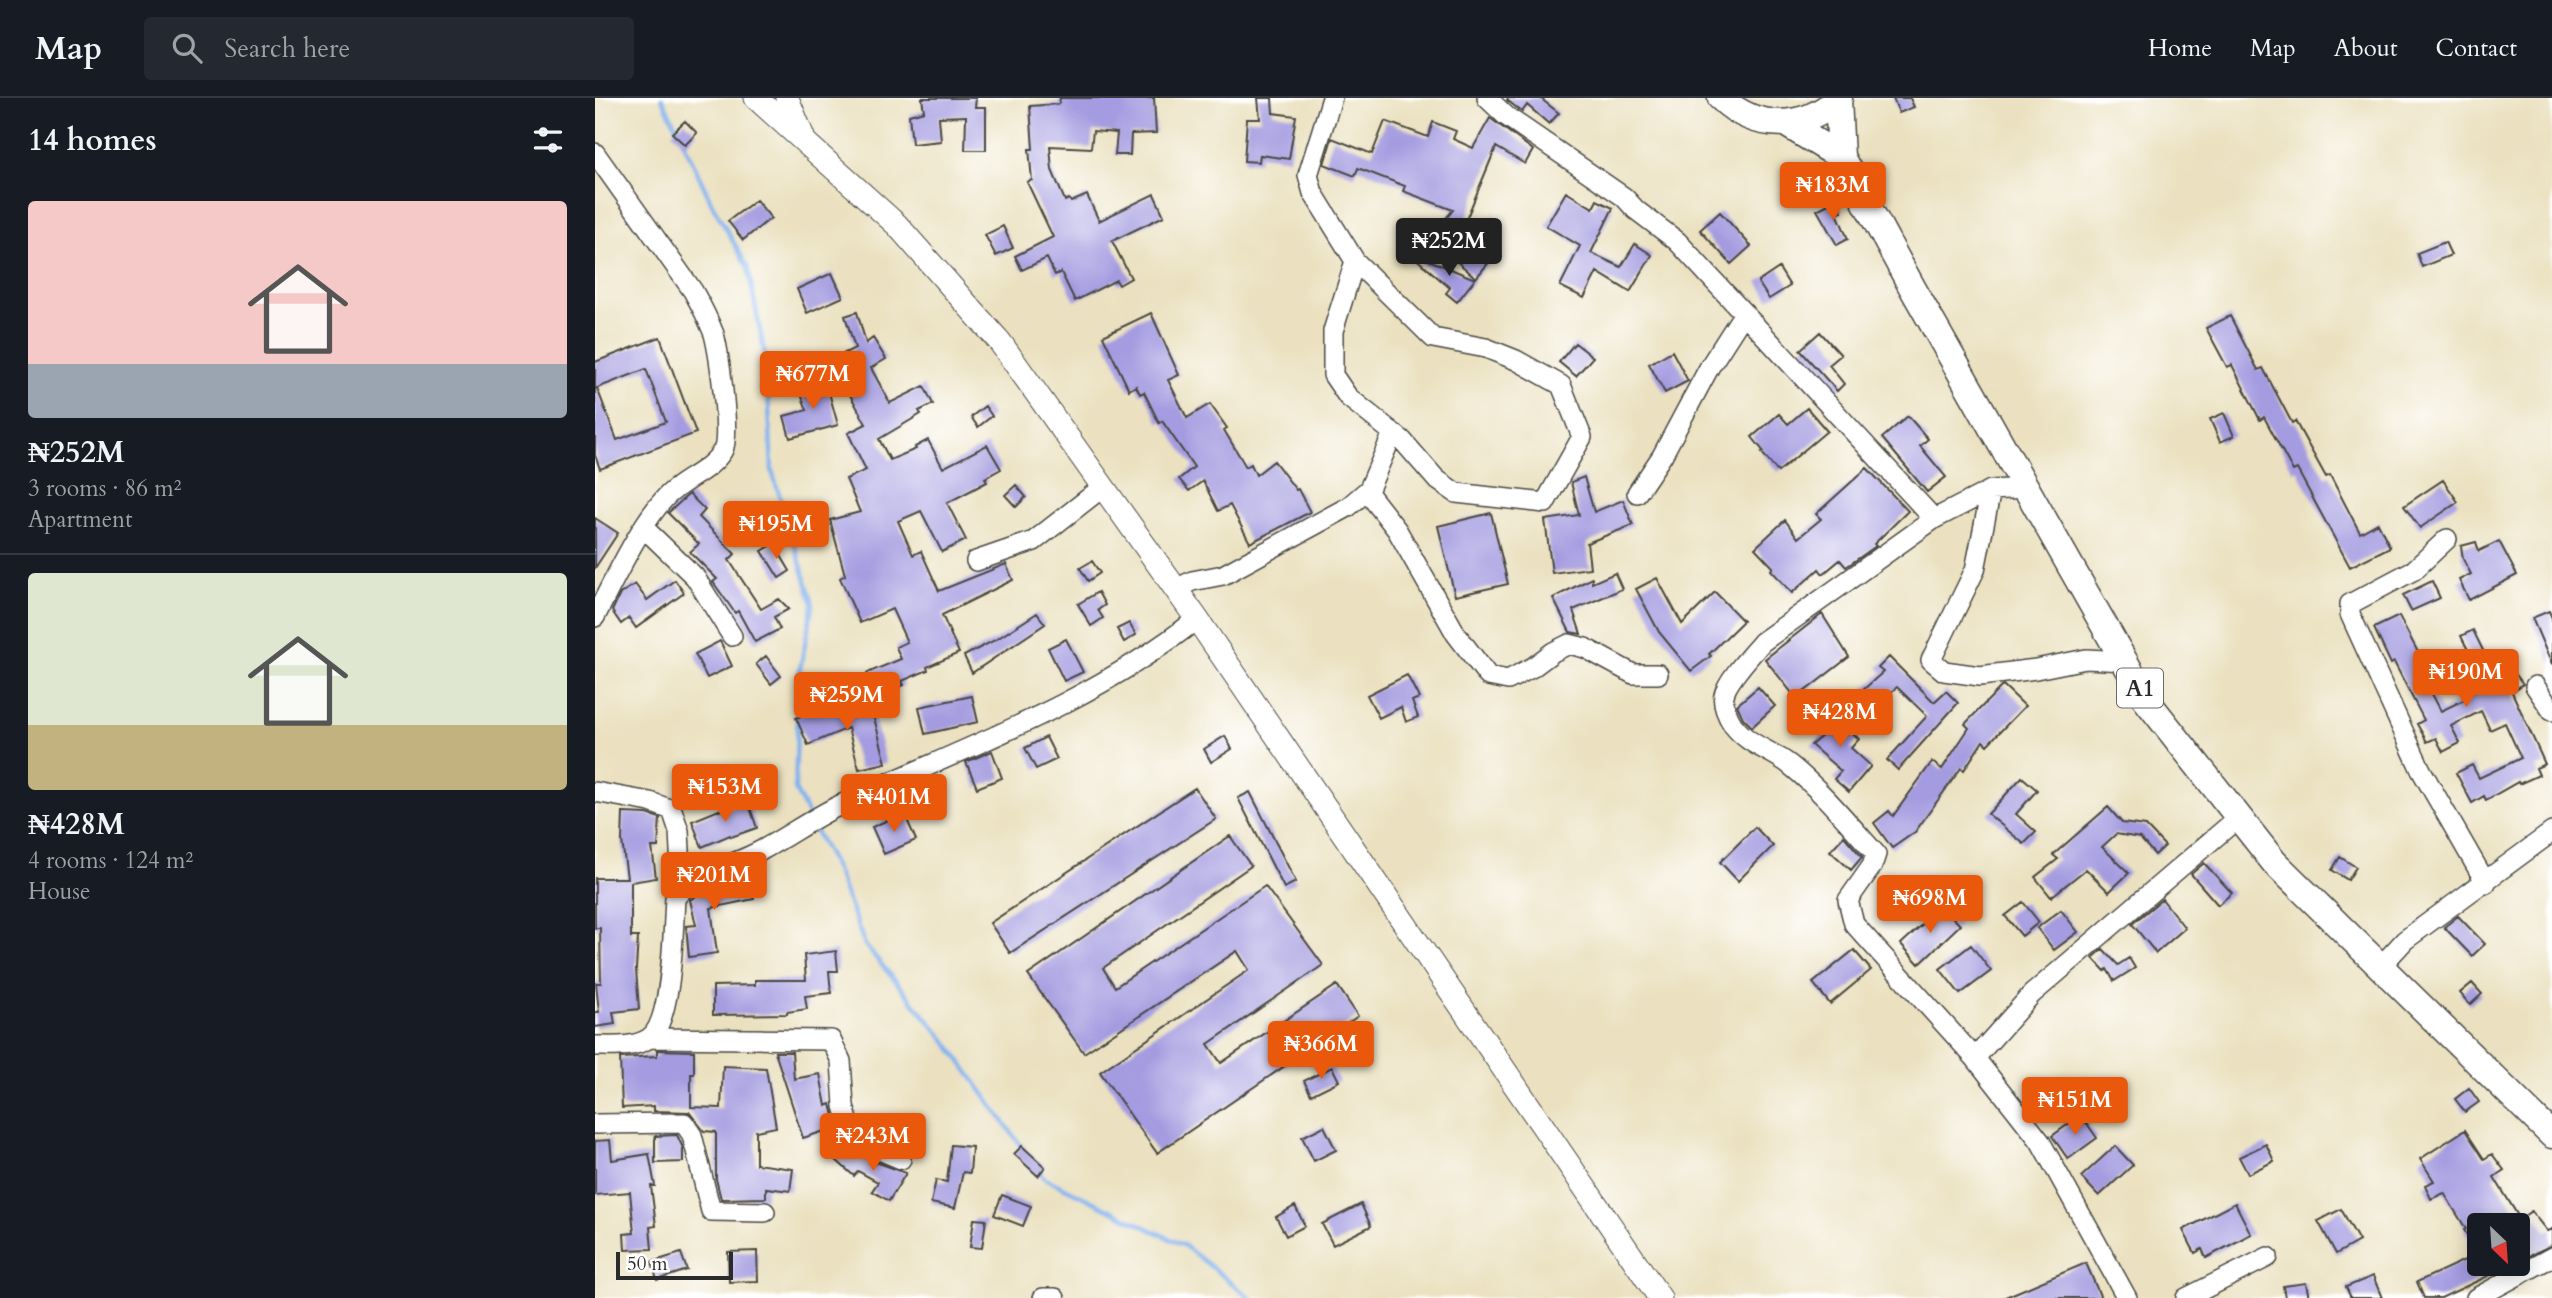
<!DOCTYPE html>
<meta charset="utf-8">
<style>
:root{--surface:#171b24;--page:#242831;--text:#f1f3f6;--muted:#9ea1a6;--line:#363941;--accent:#ea580c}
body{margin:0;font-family:Cardo,serif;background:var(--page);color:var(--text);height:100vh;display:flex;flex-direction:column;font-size:26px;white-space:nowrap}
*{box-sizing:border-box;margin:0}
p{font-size:23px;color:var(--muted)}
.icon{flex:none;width:38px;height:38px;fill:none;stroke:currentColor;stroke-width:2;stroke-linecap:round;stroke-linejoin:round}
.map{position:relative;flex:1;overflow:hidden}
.drawer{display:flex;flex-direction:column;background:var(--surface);width:595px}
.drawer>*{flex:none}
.needle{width:46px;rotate:155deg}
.tools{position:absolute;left:1872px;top:1115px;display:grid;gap:14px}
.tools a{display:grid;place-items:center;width:63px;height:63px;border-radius:7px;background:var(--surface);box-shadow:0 4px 18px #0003;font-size:35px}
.scale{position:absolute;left:21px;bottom:18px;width:117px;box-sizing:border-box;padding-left:7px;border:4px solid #2b2b2b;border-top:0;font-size:19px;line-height:24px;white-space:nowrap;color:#2b2b2b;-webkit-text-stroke:5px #fff;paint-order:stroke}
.price{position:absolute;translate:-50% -60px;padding:0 16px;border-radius:7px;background:var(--accent);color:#fff;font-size:23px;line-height:46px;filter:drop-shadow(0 2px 4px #0008)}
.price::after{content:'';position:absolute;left:50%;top:42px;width:21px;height:16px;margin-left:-10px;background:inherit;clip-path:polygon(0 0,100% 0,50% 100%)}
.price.on{background:#222;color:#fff}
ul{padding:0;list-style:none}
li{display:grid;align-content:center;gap:14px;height:371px;padding:0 28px}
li+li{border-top:2px solid var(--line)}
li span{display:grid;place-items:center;height:217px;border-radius:7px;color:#555}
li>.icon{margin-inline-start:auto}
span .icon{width:126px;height:126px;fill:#fffc;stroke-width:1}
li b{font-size:30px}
h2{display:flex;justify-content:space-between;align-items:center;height:84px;padding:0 28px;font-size:30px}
header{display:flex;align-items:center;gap:42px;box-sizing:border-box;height:98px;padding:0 35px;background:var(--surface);border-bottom:2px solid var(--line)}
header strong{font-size:33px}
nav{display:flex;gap:38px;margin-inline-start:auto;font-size:24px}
.search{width:490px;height:63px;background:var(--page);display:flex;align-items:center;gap:18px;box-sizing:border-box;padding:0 24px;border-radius:7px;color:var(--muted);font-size:26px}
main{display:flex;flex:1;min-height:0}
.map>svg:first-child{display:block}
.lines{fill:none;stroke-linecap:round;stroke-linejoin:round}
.stream{stroke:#82b2ed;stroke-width:4.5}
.building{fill:#a49be0;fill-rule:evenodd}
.minor-casing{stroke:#484641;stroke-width:22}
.major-casing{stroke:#484641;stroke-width:25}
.highway-casing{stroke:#484641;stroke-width:29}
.minor{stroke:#fff;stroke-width:19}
.major{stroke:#fff;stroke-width:23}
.highway{stroke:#fff;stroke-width:26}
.labels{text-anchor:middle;stroke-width:5;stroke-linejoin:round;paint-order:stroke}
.shield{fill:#fff;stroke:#6b6b6b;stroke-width:2}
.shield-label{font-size:23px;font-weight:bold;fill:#2b2b2b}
</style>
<header>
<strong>Map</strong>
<div class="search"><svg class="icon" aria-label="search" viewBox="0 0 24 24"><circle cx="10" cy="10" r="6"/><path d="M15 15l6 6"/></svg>Search here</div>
<nav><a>Home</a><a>Map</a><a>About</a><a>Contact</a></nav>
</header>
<main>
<section class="drawer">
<h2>14 homes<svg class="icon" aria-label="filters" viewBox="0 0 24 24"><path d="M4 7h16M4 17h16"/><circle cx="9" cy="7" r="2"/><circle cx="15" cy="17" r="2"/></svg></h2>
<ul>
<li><span style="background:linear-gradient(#f6c9c9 75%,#9aa5b1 0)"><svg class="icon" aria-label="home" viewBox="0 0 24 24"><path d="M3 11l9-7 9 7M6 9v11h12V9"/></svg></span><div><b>₦252M</b><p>3 rooms · 86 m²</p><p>Apartment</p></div></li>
<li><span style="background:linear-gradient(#dfe7d0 70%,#c2b280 0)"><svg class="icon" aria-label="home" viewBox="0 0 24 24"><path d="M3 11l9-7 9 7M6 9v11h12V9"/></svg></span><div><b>₦428M</b><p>4 rooms · 124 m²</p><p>House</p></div></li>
</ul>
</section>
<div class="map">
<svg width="1957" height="1200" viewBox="0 0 1957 1200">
<rect width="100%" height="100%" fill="#fff"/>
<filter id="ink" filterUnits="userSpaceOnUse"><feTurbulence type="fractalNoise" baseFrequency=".0143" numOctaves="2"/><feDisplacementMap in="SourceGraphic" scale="14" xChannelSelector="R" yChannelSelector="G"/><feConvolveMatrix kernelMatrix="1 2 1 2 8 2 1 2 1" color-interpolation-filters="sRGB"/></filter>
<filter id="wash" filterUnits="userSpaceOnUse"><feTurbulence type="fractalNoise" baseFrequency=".00686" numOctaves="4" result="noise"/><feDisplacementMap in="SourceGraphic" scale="28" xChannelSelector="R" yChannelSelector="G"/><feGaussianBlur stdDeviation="1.57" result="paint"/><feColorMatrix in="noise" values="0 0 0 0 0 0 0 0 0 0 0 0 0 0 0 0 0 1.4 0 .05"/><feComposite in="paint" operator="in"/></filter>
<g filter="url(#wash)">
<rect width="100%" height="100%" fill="#ebe1c0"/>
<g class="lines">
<path class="stream" d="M67,0L84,35
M88,43L117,106L153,170L172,268L177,373L218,506L204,576L200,691L213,717
M218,728L241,772L270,847L351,943L429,1052
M442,1071L449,1080L590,1148L655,1200"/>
</g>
<g id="blocks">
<path class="building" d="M327,0H381L380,9H391V52H370L371,18L344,19L346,43L317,46L314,17L329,13Z
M465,0H559L561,35L536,36L535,57H520L522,35L498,33L496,50L455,48L457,72L470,103L474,101L476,104L492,97L504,123L559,96L569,118L517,143L536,180L524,187L521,182L480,203L466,174L460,177L452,160L427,172L420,158L458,139L432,84L437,82L434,51H438L435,8L464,6Z
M663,0H677L678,15L701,18L694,61L665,57L664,64L649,63L652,21H665Z
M913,0H945L964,15L954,26L932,7L927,14L912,2Z
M1298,0H1315L1319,9L1304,15Z
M895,20L938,52L930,66L901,49L868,129L899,158L881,180L835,140L858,112L808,93L810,88L763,70L760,78L729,66L737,40L777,56L790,23L833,39L838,24L861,33L858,41L878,50Z
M90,23L102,35L90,47L77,35Z
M971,94L998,110L1002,102L1018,110L996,155L1026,169L1040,146L1057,157L1035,194L1002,174L989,200L965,188L985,148L951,128Z
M161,102L176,120L148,142L133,123Z
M1241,102L1247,113L1242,115L1253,141L1242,147L1222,112Z
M1125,114L1156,148L1136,166L1105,132Z
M408,128L418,150L401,158L390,137Z
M1850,144L1856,157L1827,169L1822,155Z
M819,156L880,181L862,204L851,195L855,190L818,158Z
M1184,170L1195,188L1174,201L1163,184Z
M237,175L248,199L212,215L202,191Z
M262,214L271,245L278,240L291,261L276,270L295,305L329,288L338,306L324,313L326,316L284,341L295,362L321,351L320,349L333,342L348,370L392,347L406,371L390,380L392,384L352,405L371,442L347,454L326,413L303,423L318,457L326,453L344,493L411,466L418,482L347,517L364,555L332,569L333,572L307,583L309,587L283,598L272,575L306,561L301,549L312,544L297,511L265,525L245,480L250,477L235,422L265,414L251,381L271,372L253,335L271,326L236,262L260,250L250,218Z
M556,215L584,277L573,282L592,320L615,306L632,330L629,332L651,369L656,366L661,377L679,363L701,392L703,391L715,414L655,445L635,407L623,413L608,383L594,393L584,381L599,369L567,323L564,325L549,294L545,296L541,288L534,292L508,238Z
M1635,218L1663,272L1668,270L1697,325L1700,323L1731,379L1735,377L1765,435L1783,425L1795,449L1755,469L1702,371L1698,373L1669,319L1665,322L1637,267L1632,269L1611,230Z
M1225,234L1246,257L1234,267L1249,286L1242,293L1205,252Z
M65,239L101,335L5,371L0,357V264ZM51,271L71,324L22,342L2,290Z
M980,245L998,259L981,278L964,264Z
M1077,253L1093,283L1070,295L1054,266Z
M230,280L243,327L195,340L189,318L212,312L204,291Z
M390,308L397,318L383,329L376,319Z
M1212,310L1232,333L1183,374L1167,355L1169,354L1157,339L1184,316L1193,326Z
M1629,315L1639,338L1625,344L1615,321Z
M1313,318L1333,341L1325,348L1351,379L1332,394L1287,340Z
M1272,370L1313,413L1279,446L1281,448L1251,469L1245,462L1228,476L1224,471L1197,495L1176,472L1178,469L1160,450L1190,422L1203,440L1226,421L1221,416Z
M989,379L999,414L1028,402L1038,427L992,445L995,470L957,475L950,422L984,417L976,384Z
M1848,382L1863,404L1825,430L1809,408Z
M421,387L431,399L421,409L410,397Z
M94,396L110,412L104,419L140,456L134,462L166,511L184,501L194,511L179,519L185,531L160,544L143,513L140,515L118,484L122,481L95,454L104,446L73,415Z
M896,415L913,486L860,498L843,428Z
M0,420L23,435L0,470Z
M1904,443L1922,477L1874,502L1864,482L1876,476L1868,461L1866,448L1881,444L1884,453Z
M179,446L195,473L184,480L167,453Z
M497,463L505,475L493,483L485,470Z
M1020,475L1027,491L978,512L986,536L975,534L958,500L997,480V485Z
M1062,480L1087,526L1120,494L1148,523L1114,556L1116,558L1096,573L1064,534L1041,491Z
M80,482L89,495L41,530L34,520L26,526L17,513L25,496L40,486L52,502Z
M1837,483L1845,500L1816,513L1808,497Z
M503,494L510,507L503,512L508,520L496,528L483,506Z
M1954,513L1957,520V567L1937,520Z
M442,515L450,526L377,575L369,558L402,541Z
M1227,516L1254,559L1201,600L1170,561Z
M1804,518L1826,560L1835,556L1844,573L1829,581L1846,613L1871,601L1868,596L1890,586L1866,538L1878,532L1901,579L1916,570L1928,586L1917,594L1950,666L1941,670L1944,677L1924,686L1923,684L1891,702L1889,698L1877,705L1861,675L1877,667L1884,680L1926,660L1910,625L1895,632L1886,613L1856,628L1865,645L1848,654L1841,640L1832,644L1822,626L1829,622L1799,564L1796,566L1779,530Z
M534,525L541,537L529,544L522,531Z
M471,541L488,574L469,583L453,550Z
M125,543L137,568L112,580L100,556Z
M171,558L186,578L176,586L161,566Z
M1294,559L1339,604L1351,593L1363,605L1303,672L1292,662L1332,618L1302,589L1282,606L1269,591L1288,574L1283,570Z
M812,577L824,600L817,603L823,619L811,624L806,609L784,620L772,597Z
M1408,587L1430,608L1392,647L1388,643L1369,672L1366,670L1320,734L1297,750L1279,725L1294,713L1298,718L1337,664L1347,671L1374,630L1370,626Z
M1163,589L1180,608L1157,629L1148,620L1142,607Z
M377,598L383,624L330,636L324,609Z
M275,605L291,665L264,671L253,630L213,647L201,620L227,609L230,614H243Z
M1228,608L1264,641L1256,650L1276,668L1254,694L1239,681L1246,673L1216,647L1229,636L1216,620Z
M630,638L637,651L616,664L609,651Z
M451,639L462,661L441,671L430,650Z
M397,653L407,680L382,690L371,664Z
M1427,679L1442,692L1421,716L1441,734L1429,746L1393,716Z
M330,682L339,703L315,714L307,693Z
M600,690L621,721L415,855L395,825Z
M655,694L701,784L689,790L643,700Z
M153,704L162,730L136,739L135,737L107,749L97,723L124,712V713Z
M1513,709L1527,725L1551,728L1570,748L1560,757L1545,740L1521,736L1507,749L1534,775L1514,794L1491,771L1456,799L1440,779L1463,761L1458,757Z
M28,715L52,716L65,720L63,749H57L61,780L36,784V839H43L41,871L44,911L18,914L20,926L0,929V914H4L1,885H6L5,830H0V780H32L27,743Z
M309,715L321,742L289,756L277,729Z
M1160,729L1178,748L1143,783L1125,764Z
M635,738L656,768L508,870L520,889L670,788L728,867L613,946L626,965L742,887L763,918L562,1055L505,974L654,872L642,853L489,955L433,877Z
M1249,738L1267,759L1256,772L1235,753Z
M1745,759L1761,769L1753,782L1737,772Z
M1609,765L1637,795L1623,807L1596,776Z
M153,775L159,801L116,810L122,855L94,859L91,828L101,827L95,802L125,783Z
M1567,801L1590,830L1561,855L1537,826Z
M1428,804L1444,824L1427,838L1410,818Z
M1347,808L1365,827L1324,866L1306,846Z
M1466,812L1483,834L1459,852L1442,830Z
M1863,818L1890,846L1877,858L1849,829Z
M1376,847L1396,873L1365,896L1345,871Z
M1508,851L1523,867L1534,860L1540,870L1519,883L1512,871L1510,873L1498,860Z
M1259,852L1276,872L1235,906L1218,885Z
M241,853L243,873H234L236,895L210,898L212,911L192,914V916L118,917V888L160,887V882H211L209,857Z
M1877,885L1887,896L1875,907L1865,895Z
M62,952L99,953V976H96V1009L126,1010L128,968L171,970L181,1029L161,1033V1066L198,1071L195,1093L171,1090V1100L126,1101L121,1081V1034L109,1033L94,1014L59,1013V1008L27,1010L25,960L62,958Z
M180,954H197L199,981L225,976L231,1008L236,1006L242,1029L208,1040Z
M737,969L744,983L716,997L709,983Z
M1874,990L1884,1004L1870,1014L1860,1001Z
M1486,1017L1502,1040L1473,1061L1457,1038Z
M729,1028L741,1052L719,1063L707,1039Z
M1870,1032L1889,1061L1897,1056L1909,1072L1899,1079L1925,1121L1936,1113L1952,1133L1957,1131V1147L1923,1163V1127H1885V1166H1919L1846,1200H1829L1822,1184L1883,1156L1869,1132L1871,1131L1849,1095L1836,1101L1830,1087L1839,1083L1825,1061Z
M82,1037L88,1050V1064L60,1065V1038Z
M15,1042L17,1062L54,1056L60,1088H56L61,1128L55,1129L57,1151L30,1152L29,1136L39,1135L35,1094L0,1097V1043Z
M1671,1046L1679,1063L1653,1076L1644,1059Z
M356,1047L377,1049L375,1075L368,1074L360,1110L336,1105L341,1082L352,1084Z
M427,1048L450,1069L443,1078L419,1056Z
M1520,1048L1538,1067L1504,1098L1486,1079Z
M252,1051L273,1060L280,1066L281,1064L311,1075L294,1103L277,1093L283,1084L263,1073L259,1078L241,1062Z
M407,1097L436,1108L428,1128L399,1117Z
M1640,1105L1656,1136L1611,1160L1607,1151L1600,1155L1588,1132Z
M766,1106L776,1128L738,1147L727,1126Z
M700,1108L710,1128L691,1138L681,1119Z
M1746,1111L1764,1143L1741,1156L1723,1123Z
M379,1121L391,1122L387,1150L375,1149Z
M162,1153L163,1183L134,1184L133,1154Z
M86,1155L92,1172L62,1182L57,1164Z
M1491,1165L1506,1200H1408Z
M1778,1178L1787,1200H1756L1751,1189Z
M1711,1185L1714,1200H1690L1688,1188Z"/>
</g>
</g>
<g filter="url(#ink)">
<use href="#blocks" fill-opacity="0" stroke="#484641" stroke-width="2"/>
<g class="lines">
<g class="minor-casing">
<path id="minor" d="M737,0L713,77L718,95L760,163L838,240L891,250L921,262L966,287L987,339L950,405L861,395L841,381L807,342L753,299L738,277V233L760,163
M892,0L911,18L1029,99L1041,112L1082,143L1339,421
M0,55L98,193C106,207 113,221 119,236C124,255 136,338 128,352C114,375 87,381 70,400C44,428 18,484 0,519
M1431,390L1396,392L1339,421L1167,544C1157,556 1132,582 1129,597C1127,606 1133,619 1138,627C1153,647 1176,652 1195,667C1227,693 1253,725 1281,756L1277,768L1253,802L1259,826L1380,960L1445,1043L1532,1200
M774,391V396L802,432L861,536L893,578L913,582L938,569L958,554L974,546L990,550L1038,576H1063
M1396,392L1380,472L1336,562L1349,573L1385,578L1441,571L1491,561L1530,563
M1042,395L1067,358L1115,268L1149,215
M49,430L100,479L137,538
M1852,441L1819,472L1755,506V516L1826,672L1891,785
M381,463L439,443L508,389
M581,491L597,483L628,477L753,409L774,391L798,335
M1940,588L1957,613
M0,694L55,704L77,712L84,733L87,791
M1785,869L1810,842L1957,734
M56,940L236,942L246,963L249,1008L258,1041L306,1061
M0,948C17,948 38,950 53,941C78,926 78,829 80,800C101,774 138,768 167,752C193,738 218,720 245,707C370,649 492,608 602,521
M1380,960L1437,896L1644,719
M0,1026L89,1025L97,1037L116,1113L170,1114
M448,1200H460
M1591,1200L1673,1159
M1881,1200L1957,1159"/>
</g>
<g class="major-casing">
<path id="major" d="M161,0L302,127L405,244L602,521L1065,1200
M192,0L208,39"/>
</g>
<g class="highway-casing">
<path id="highway" d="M1126,0C1161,33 1209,33 1244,0
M1243,1L1246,59L1318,191L1552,603L1679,764L1957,1037
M1190,25L1246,59"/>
</g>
<use href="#minor" class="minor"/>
<use href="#major" class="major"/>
<use href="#highway" class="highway"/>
</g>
</g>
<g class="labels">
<rect class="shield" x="1522" y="570.5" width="46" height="39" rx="5"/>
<g class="shield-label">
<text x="1545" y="598">A1</text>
</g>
</g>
</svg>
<div class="tools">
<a><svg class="needle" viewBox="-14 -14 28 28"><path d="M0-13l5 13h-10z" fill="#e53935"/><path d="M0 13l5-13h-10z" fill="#9ea1a6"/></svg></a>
</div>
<div class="scale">50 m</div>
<b class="price" style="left:1238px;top:124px">₦183M</b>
<b class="price on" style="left:854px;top:180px">₦252M</b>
<b class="price" style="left:218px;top:313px">₦677M</b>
<b class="price" style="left:181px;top:463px">₦195M</b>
<b class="price" style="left:1871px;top:611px">₦190M</b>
<b class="price" style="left:252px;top:634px">₦259M</b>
<b class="price" style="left:1245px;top:651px">₦428M</b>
<b class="price" style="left:130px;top:726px">₦153M</b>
<b class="price" style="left:299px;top:736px">₦401M</b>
<b class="price" style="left:119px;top:814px">₦201M</b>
<b class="price" style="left:1335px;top:837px">₦698M</b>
<b class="price" style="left:726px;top:983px">₦366M</b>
<b class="price" style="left:1480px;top:1039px">₦151M</b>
<b class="price" style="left:278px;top:1075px">₦243M</b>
</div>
</main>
